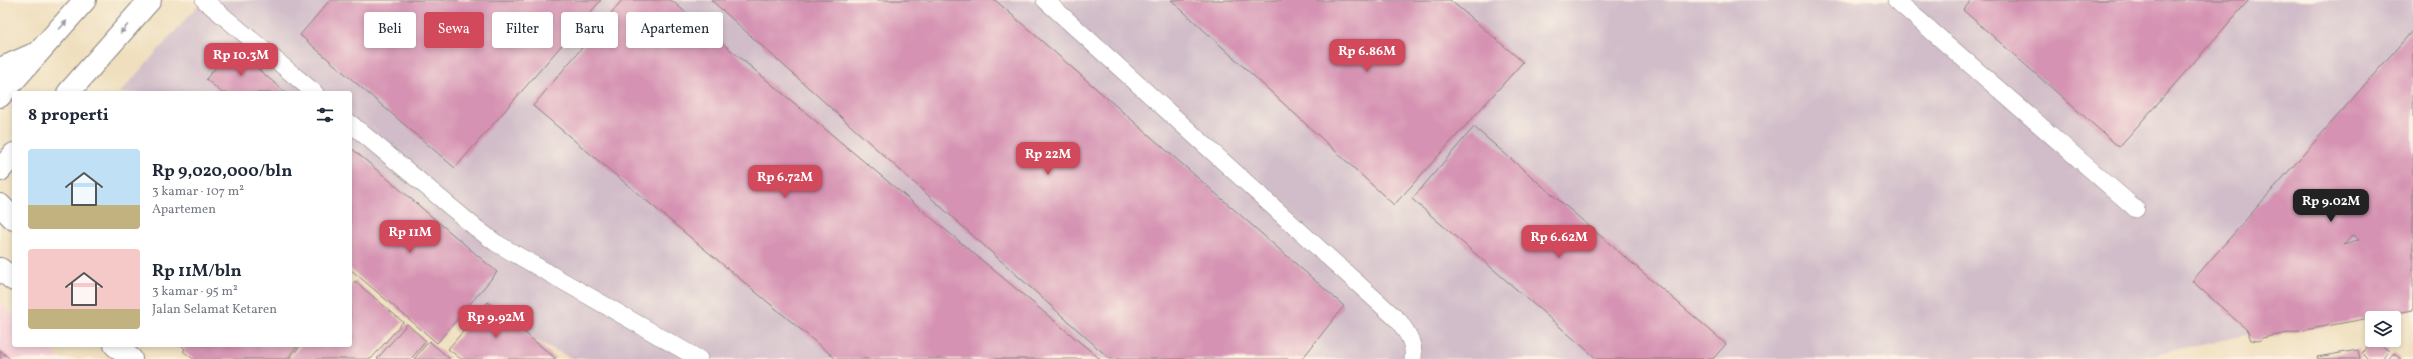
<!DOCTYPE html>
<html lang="id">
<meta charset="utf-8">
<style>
:root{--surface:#fff;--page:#f2f2f3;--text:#1f2937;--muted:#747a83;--accent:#d1495b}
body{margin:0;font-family:Vollkorn,serif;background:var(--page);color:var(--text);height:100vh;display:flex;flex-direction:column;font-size:15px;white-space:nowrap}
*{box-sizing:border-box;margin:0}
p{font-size:13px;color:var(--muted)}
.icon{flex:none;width:22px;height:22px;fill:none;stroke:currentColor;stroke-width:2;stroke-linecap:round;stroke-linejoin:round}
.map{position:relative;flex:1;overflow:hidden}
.drawer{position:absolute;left:12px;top:91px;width:340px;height:256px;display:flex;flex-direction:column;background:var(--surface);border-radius:4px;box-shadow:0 2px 6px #0003}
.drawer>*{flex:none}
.banner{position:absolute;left:364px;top:12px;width:380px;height:36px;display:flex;gap:8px}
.buttons{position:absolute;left:2365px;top:311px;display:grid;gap:8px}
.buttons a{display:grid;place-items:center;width:36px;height:36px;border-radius:4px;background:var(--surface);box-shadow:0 2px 6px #0003;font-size:20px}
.price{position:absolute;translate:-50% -34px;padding:0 9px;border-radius:8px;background:var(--accent);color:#fff;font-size:13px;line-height:26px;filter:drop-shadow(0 1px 2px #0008)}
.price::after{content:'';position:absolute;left:50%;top:24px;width:12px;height:9px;margin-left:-6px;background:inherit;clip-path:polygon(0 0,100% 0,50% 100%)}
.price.active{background:#222;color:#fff}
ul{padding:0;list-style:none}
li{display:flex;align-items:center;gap:12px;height:100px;padding:0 16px}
li span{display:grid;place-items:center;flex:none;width:112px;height:80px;border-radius:4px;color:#555}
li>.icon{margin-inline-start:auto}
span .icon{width:48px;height:48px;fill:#fffc;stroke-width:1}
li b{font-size:17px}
h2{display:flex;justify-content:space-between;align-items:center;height:48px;padding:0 16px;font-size:17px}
.tag{padding:0 14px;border-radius:4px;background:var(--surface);box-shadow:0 2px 6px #0003;font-size:14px;line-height:36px}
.tag.active{background:var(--accent);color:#fff}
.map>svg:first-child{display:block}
.built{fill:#f6cfd7}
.industrial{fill:#d1bdc9}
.building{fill:#d592b2;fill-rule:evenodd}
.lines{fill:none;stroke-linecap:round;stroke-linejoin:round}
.service-casing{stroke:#88807c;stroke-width:18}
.tertiary-casing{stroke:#88807c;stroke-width:24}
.service{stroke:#fff;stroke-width:17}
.tertiary{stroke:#fff;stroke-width:22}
.oneway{fill:#9c9ca7}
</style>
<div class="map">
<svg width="2413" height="359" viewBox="0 0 2413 359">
<rect width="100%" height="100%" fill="#fcf5e5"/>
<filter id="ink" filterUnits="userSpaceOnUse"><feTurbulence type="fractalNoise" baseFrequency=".025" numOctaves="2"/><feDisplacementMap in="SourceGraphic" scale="8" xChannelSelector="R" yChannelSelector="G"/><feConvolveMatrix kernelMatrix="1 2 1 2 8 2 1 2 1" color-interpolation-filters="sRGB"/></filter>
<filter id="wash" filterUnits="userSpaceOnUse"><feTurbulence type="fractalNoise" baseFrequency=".012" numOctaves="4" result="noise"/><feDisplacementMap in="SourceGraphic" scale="16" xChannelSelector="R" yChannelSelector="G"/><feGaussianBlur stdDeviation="0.9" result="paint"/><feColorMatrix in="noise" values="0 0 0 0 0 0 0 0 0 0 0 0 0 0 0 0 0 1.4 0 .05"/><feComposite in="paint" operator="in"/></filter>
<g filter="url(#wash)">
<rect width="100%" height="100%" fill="#efdfbe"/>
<path class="built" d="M0,303L14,316V345H46L61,359H0Z"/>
<path class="industrial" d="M203,0H2413V289L2400,303L2131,359H573L350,249V93H120Z"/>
<g id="blocks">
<path class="building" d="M330,0H601L455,168L300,35Z
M622,0H671L1100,359H836L533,106Z
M711,0H995L1344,306L1302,359H1110Z
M1171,0H1450L1523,62L1394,205Z
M1972,0H2249L2119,147L1963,10Z
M2413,30V310L2262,338L2259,341L2251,340L2247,330L2192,281ZM2353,235L2359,240L2344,245Z
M233,47L286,93H222L206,79Z
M1474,127L1726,344L1713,359H1597L1412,199Z
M350,147L497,272L437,343L350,269Z
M355,281L403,322L371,359H289L301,345H350V288Z
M488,302L556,359H461L448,349Z
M407,324L426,341L411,359H377Z
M2374,340L2389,351L2382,359H2368L2362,353Z
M429,341L450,359H414Z
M181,345H298L287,359H193L183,351L185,349Z
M0,350L10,359H0Z
M2358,350L2360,359H2318L2317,357Z
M2394,353L2401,359H2388Z"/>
</g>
</g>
<g filter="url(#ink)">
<use href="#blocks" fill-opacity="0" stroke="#88807c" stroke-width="1"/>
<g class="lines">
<g class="service-casing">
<path id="service" d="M204,0L315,93
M1045,0L1399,321C1407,333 1415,343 1413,359
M1896,0L2136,209
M350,123L476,228L496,243L699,359"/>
</g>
<g class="tertiary-casing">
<path id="tertiary" d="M0,69L32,55
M68,93L150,0
M0,96L85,0
M0,170L14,154
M0,205L14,219
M0,269L14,280
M115,345L131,359"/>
</g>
<use href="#service" class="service"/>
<use href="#tertiary" class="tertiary"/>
</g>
<defs><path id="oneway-solid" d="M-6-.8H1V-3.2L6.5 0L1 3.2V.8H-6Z"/></defs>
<g class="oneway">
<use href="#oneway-solid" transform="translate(63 25) rotate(-48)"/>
<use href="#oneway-solid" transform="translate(124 29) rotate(131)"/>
</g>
</g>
</svg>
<div class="buttons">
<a><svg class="icon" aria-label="layers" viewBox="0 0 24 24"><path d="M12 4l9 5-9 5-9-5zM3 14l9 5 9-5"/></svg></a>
</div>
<b class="price" style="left:1367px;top:73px">Rp 6.86M</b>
<b class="price" style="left:241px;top:77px">Rp 10.3M</b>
<b class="price" style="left:1048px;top:176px">Rp 22M</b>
<b class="price" style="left:785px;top:199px">Rp 6.72M</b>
<b class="price active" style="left:2331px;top:223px">Rp 9.02M</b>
<b class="price" style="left:410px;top:254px">Rp 11M</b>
<b class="price" style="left:1559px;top:259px">Rp 6.62M</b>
<b class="price" style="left:496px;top:339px">Rp 9.92M</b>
<div class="banner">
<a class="tag">Beli</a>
<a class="tag active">Sewa</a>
<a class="tag">Filter</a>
<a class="tag">Baru</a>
<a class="tag">Apartemen</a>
</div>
<section class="drawer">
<h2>8 properti<svg class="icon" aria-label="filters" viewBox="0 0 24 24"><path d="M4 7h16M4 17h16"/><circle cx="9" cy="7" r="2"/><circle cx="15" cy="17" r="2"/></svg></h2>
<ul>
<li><span style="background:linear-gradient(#bfe0f5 70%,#c2b280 0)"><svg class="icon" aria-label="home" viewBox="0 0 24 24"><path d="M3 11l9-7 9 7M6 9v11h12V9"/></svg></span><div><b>Rp 9,020,000/bln</b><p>3 kamar · 107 m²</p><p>Apartemen</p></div></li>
<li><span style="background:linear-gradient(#f6c9c9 75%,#c2b280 0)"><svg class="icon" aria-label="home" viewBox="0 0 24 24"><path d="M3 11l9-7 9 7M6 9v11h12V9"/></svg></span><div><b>Rp 11M/bln</b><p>3 kamar · 95 m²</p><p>Jalan Selamat Ketaren</p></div></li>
</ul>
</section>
</div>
